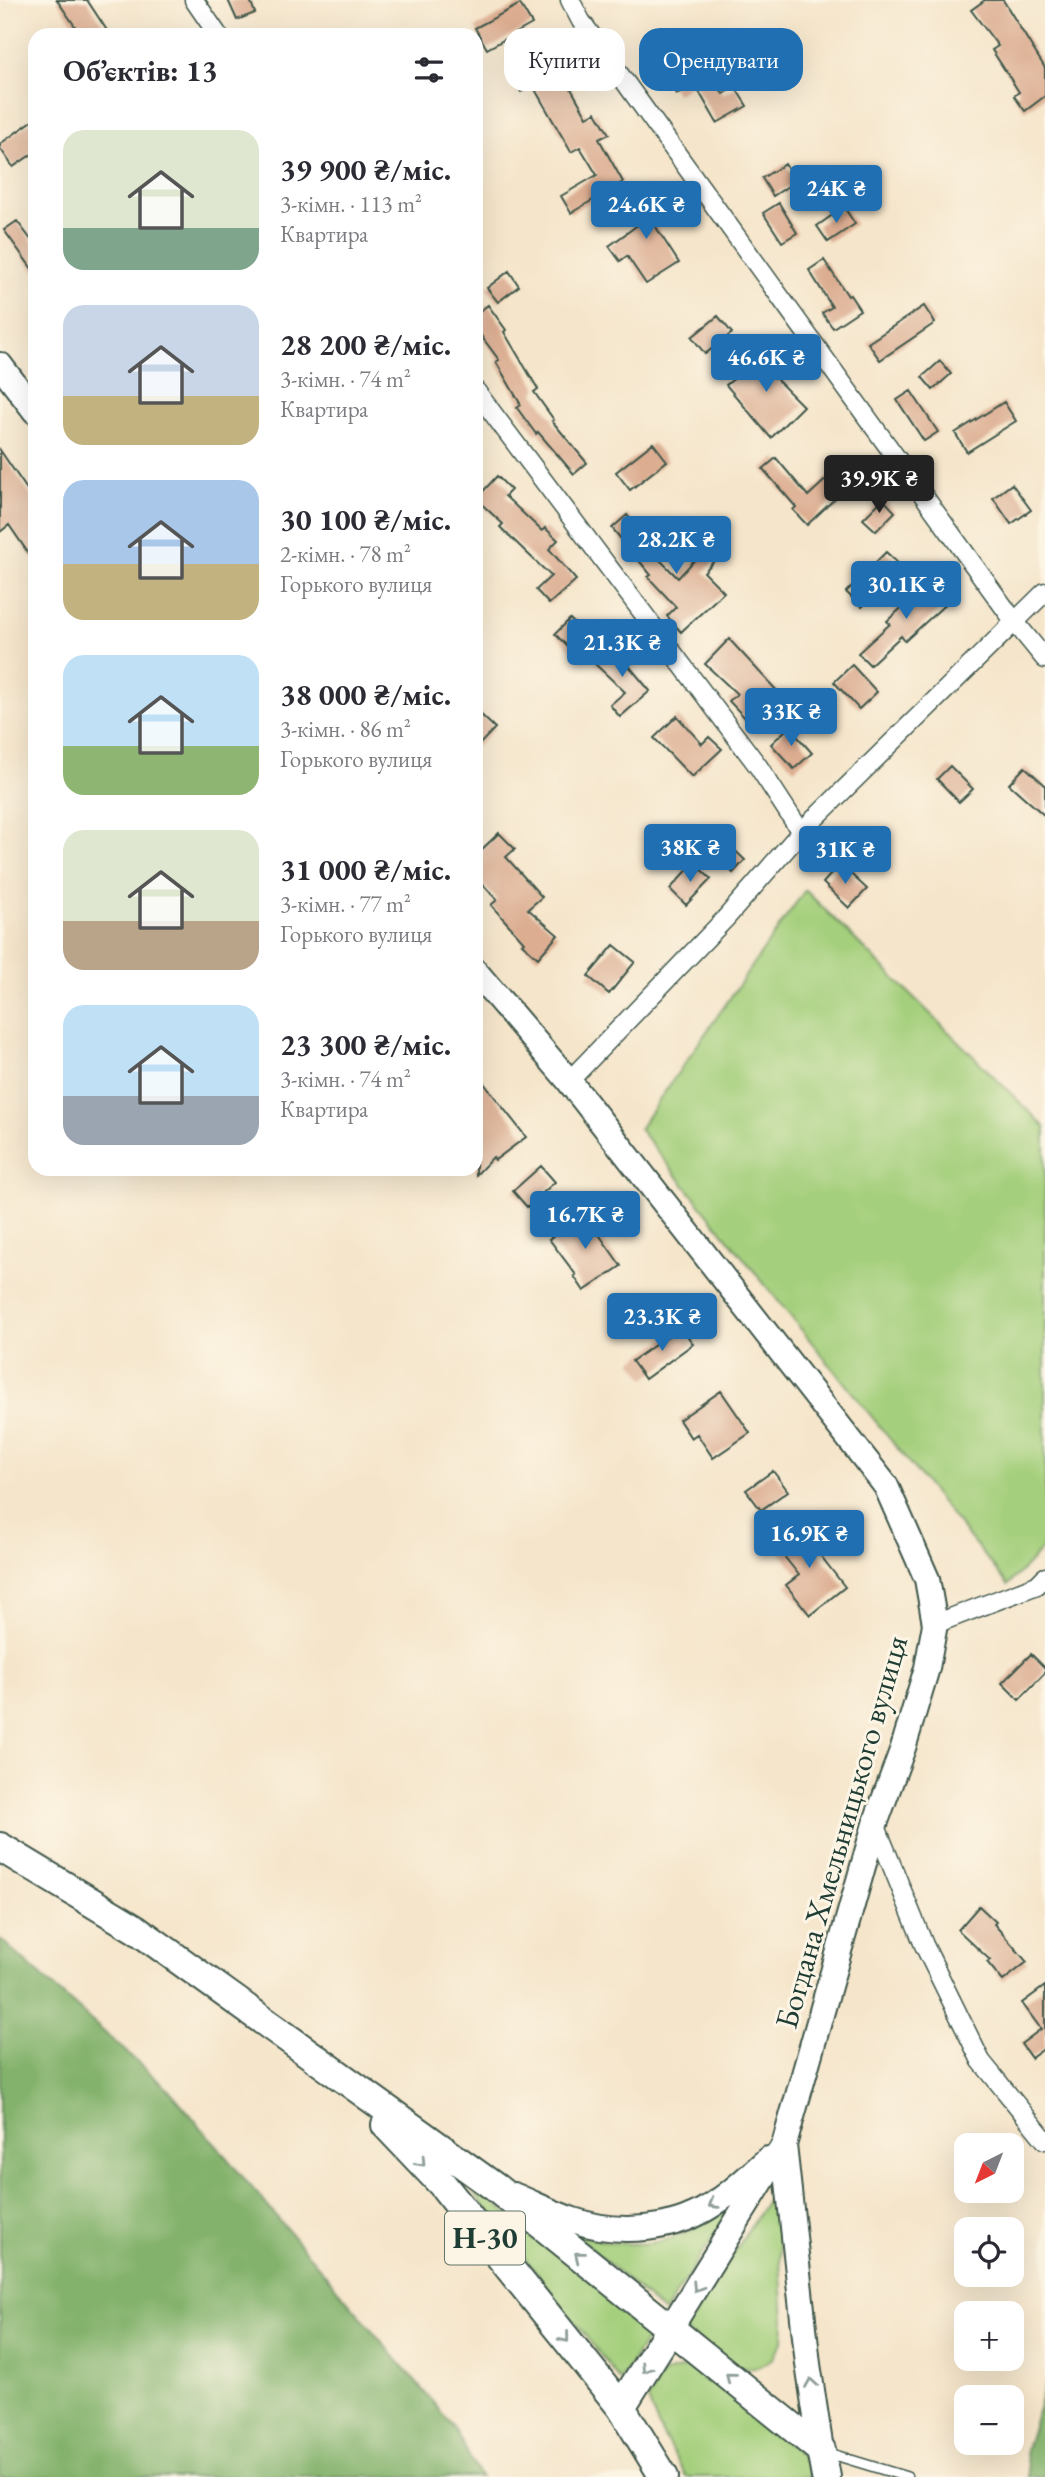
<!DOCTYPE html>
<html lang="uk">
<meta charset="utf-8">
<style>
:root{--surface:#fff;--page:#f2f2f3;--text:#2b2b33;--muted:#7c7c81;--accent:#1f6fb2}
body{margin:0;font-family:"EB Garamond",serif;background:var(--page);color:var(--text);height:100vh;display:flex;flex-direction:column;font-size:26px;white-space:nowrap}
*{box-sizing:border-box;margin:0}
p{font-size:23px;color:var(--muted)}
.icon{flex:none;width:38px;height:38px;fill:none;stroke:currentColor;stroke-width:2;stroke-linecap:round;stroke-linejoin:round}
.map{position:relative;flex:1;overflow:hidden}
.drawer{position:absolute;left:28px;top:28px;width:455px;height:1148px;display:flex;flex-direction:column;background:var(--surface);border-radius:21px;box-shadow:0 7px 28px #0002}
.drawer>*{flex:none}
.banner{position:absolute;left:504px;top:28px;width:436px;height:63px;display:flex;gap:14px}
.needle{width:46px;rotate:222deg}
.controls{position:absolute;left:954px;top:2133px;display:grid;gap:14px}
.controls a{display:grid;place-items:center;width:70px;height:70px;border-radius:14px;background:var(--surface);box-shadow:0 7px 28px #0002;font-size:35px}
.price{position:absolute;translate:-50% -60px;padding:0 16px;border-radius:7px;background:var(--accent);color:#fff;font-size:23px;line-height:46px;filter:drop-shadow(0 2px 4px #0008)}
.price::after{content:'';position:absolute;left:50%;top:42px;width:21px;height:16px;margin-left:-10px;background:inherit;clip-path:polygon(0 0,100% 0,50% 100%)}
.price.selected{background:#222;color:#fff}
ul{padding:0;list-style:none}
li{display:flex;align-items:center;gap:21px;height:175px;padding:0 35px}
li span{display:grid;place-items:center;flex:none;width:196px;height:140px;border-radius:21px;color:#555}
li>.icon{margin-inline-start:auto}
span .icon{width:84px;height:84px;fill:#fffc;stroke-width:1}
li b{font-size:30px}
h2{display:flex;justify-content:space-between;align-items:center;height:84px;padding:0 35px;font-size:30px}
.tag{padding:0 24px;border-radius:21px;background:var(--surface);box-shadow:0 7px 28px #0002;font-size:24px;line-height:63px}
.tag.selected{background:var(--accent);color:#fff}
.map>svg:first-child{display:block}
.green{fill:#a4cf7c;stroke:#628658;stroke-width:2}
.forest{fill:#83b26c;stroke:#517850;stroke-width:2}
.building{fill:#dcad91}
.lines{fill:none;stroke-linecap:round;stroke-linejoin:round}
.lane-casing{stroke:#3f564a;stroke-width:12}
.street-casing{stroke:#3f564a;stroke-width:21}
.secondary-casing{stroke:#3f564a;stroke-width:28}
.primary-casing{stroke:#3f564a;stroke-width:32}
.lane{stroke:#fff;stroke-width:9}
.street{stroke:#fff;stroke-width:18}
.secondary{stroke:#fff;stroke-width:24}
.primary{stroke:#fff;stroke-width:28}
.oneway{stroke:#8f9e9a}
.labels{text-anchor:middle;stroke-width:6;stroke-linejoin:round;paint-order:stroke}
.shield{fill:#fcf5e5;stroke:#617469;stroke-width:2}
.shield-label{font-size:30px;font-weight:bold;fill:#1f3d34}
.street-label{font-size:32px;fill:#1f3d34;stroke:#fcf5e5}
</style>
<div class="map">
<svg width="1045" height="2477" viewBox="0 0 1045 2477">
<rect width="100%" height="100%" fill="#fcf5e5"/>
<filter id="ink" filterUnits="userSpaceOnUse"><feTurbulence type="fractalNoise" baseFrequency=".0143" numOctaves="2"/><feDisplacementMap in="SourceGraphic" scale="14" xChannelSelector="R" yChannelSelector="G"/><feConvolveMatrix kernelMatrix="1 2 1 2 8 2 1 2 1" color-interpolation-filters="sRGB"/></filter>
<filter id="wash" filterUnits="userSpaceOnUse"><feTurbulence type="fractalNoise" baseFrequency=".00686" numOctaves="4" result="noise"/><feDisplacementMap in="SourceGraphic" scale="28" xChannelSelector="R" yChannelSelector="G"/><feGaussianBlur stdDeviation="1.57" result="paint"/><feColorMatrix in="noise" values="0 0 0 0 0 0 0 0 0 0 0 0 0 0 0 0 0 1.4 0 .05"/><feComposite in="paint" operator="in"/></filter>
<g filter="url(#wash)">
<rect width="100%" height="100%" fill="#f5e5ca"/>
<path class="green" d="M805,890L1045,1127V1546L1008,1585L639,1129Z
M460,2175L652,2331L620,2380Z
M775,2188L784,2319L783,2341L773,2358L758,2367L738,2369L685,2331Z
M739,2197L664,2313L575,2234C643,2255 687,2243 739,2197Z
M689,2367L712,2381L807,2460L810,2477H686L658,2426L648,2400C658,2375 662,2371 689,2367Z"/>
<path class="forest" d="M0,1939L172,2093L453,2426L480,2477H0Z
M1045,2385V2477H1029L1025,2453Z"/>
<g id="blocks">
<path class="building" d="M57,0H87L110,35H81Z
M228,0H250L255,13L237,20Z
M985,0H1003L1045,68V96L1025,111L1014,96L1019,92L992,50L998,46L971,10Z
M520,4L532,24L487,49L475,28Z
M558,47L569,67L561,71L587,117L596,112L609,134L599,139L623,182L571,213L561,196L597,175L580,147L571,152L533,86L521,92L511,71Z
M699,54L723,94L735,87L747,106L717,123L694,83L677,94L665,75Z
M35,119V152L13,167L0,148V144Z
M785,164L796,181L773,196L762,178Z
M652,190L667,209L652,221L679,263L646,284L627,256L620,261L609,246L639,224L628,210Z
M779,203L797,233L782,242L763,213Z
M844,207L855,224L828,242L817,226Z
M17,221L35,245V273L4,230Z
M824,260L848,296L850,295L860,310L833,328L822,313L832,307L809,270Z
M509,271L519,286L498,302L487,288Z
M488,305L506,330L504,332L538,389L534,392L554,420L552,421L587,463L574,474L538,432L536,434L517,408L521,405L496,362L499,360L476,329V314Z
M924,306L935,323L880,360L868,343Z
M718,316L732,333L705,354L692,337Z
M772,349L786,367L773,376L803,406L771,438L726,385Z
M940,361L951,374L933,390L922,377Z
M911,391L938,432L924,441L897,400Z
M1004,402L1016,421L967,452L955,433Z
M653,443L667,461L630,490L616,472Z
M0,450L35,501V563L9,525L0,532Z
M776,458L808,496L845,462L859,476L807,525L793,510L796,507L763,469Z
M497,476L511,490L505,496L542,531L545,528L558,540L549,549L576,580L549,604L536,590L551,576L500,527L503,524L476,499Z
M1012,484L1031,510L1011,524L993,498Z
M883,499L895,512L876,531L863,519Z
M627,515L651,544L647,547L678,578L715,538L726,548L704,572L724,592L681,632L667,616L676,607L648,577L651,575L612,528Z
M886,552L902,567L862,607L846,592Z
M931,581L949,601L905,641L901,636L870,665L858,653L890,624L887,621Z
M570,619L592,641L577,656L555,634Z
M729,639L779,693L749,722L729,701L737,694L705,664Z
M616,642L630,654L624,660L650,691L620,717L610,705L625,692L595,664Z
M852,665L877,692L859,709L834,682Z
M476,710L495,728L476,748Z
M677,716L702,744L709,737L722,749L692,777L654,738Z
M789,727L812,753L794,769L771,744Z
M950,766L973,789L959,802L937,779Z
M1025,767L1045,785V816L1009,784Z
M499,833L515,849L506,857L542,897L528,909L558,935L538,958L522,944L524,942L491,905L497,900L476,877V855Z
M726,842L745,860L733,873L714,854Z
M694,863L711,879L686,905L670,889Z
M840,864L867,889L849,908L823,883Z
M614,945L635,962L609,994L588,976Z
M476,1073L526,1137L495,1160L493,1157L476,1175Z
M541,1166L555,1182L527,1207L513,1191Z
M586,1212L601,1231L598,1233L621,1266L584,1291L574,1276L576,1275L549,1239Z
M681,1327L693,1344L645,1379L632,1361Z
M721,1391L750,1433L713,1458L697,1434L691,1438L679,1420Z
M773,1471L788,1491L761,1510L746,1490Z
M803,1522L816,1537L810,1542L845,1587L810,1615L786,1585L799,1575L775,1545Z
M1031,1654L1045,1668V1673L1019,1700L1002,1683Z
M979,1906L996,1922L994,1924L1027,1962L1003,1981L987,1962L990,1960L958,1930Z
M1045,1986V2048L1031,2058L1021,2044L1041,2029L1022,2003Z"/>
</g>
</g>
<g filter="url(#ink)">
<use href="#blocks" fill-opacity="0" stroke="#3f564a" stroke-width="2"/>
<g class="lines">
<g class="lane-casing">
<path id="lane" d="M825,2452L907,2477"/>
</g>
<g class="street-casing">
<path id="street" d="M194,0L218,35
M570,0L581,21L1014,621L1045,659
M476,391L758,766L801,832
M569,1081L725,919L801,832L1045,592
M935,1624L1037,1585L1045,1577
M875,1824L924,1945L981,2061L1045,2140"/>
</g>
<g class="secondary-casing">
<path id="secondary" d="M0,365L35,411
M476,972L569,1081L886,1486L927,1579L935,1624L927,1668L903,1748L875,1824L784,2145L670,2329
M784,2145L808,2364L821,2450
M513,2195C533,2203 552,2213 573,2220C619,2236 678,2231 718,2201C736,2189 752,2173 768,2159"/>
</g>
<g class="primary-casing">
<path id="primary" d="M0,1847L136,1929L496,2188L821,2450L826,2477
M386,2125L442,2184L621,2407L664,2477
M621,2407L670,2329"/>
</g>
<use href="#lane" class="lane"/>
<use href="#street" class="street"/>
<use href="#secondary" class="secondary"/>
<use href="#primary" class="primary"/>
</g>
<defs><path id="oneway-chevron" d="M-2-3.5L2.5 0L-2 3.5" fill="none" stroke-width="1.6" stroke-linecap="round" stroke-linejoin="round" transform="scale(1.75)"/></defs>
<g class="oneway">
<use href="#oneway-chevron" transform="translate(421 2162) rotate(47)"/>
<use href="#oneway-chevron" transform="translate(713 2204) rotate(149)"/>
<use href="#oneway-chevron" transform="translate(579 2256) rotate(-141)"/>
<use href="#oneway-chevron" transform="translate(697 2287) rotate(122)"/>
<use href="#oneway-chevron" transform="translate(565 2338) rotate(51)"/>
<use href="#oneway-chevron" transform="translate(646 2368) rotate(122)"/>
<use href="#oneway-chevron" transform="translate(730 2377) rotate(-141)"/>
<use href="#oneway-chevron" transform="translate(811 2383) rotate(-99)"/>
</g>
</g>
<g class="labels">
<rect class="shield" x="445" y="2211.5" width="80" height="53" rx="5"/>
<g class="shield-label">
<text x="485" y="2248">Н-30</text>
</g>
<g class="street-label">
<text transform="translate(841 1832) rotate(-74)" y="11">Богдана Хмельницького вулиця</text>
</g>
</g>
</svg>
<div class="controls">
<a><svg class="needle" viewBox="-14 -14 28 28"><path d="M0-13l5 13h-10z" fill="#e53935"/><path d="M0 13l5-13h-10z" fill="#7c7c81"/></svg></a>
<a><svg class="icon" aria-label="locate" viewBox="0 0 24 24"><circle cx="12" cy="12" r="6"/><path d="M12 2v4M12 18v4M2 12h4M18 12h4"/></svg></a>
<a>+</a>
<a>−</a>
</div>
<b class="price" style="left:836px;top:225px">24K ₴</b>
<b class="price" style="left:646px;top:241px">24.6K ₴</b>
<b class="price" style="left:766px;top:394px">46.6K ₴</b>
<b class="price selected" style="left:879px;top:515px">39.9K ₴</b>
<b class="price" style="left:676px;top:576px">28.2K ₴</b>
<b class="price" style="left:906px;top:621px">30.1K ₴</b>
<b class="price" style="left:622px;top:679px">21.3K ₴</b>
<b class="price" style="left:791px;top:748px">33K ₴</b>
<b class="price" style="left:690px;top:884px">38K ₴</b>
<b class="price" style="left:845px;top:886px">31K ₴</b>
<b class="price" style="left:585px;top:1251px">16.7K ₴</b>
<b class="price" style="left:662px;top:1353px">23.3K ₴</b>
<b class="price" style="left:809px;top:1570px">16.9K ₴</b>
<div class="banner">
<a class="tag">Купити</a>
<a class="tag selected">Орендувати</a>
</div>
<section class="drawer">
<h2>Об’єктів: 13<svg class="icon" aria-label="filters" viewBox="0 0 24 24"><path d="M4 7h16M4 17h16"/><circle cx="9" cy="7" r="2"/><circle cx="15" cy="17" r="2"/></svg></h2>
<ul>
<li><span style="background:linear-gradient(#dfe7d0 70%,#7fa58c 0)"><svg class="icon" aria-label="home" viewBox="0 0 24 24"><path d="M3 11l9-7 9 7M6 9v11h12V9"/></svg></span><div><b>39 900 ₴/міс.</b><p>3-кімн. · 113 m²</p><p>Квартира</p></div></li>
<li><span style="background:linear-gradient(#c9d6e8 65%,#c2b280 0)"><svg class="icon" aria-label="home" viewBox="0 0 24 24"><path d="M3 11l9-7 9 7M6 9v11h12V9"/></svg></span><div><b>28 200 ₴/міс.</b><p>3-кімн. · 74 m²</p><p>Квартира</p></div></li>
<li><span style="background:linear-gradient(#a9c7e8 60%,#c2b280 0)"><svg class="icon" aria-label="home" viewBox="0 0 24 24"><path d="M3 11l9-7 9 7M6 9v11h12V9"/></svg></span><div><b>30 100 ₴/міс.</b><p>2-кімн. · 78 m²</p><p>Горького вулиця</p></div></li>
<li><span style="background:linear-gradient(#bfe0f5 65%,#8fb573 0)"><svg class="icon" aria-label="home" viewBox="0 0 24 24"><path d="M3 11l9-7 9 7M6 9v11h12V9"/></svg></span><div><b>38 000 ₴/міс.</b><p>3-кімн. · 86 m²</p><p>Горького вулиця</p></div></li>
<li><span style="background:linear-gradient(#dfe7d0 65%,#b9a48a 0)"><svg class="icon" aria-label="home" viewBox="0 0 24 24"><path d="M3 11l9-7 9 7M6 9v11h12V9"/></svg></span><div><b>31 000 ₴/міс.</b><p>3-кімн. · 77 m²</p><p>Горького вулиця</p></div></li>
<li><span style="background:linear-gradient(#bfe0f5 65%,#9aa5b1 0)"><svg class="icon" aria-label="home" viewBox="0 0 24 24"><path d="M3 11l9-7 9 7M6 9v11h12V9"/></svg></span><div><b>23 300 ₴/міс.</b><p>3-кімн. · 74 m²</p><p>Квартира</p></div></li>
</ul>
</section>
</div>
